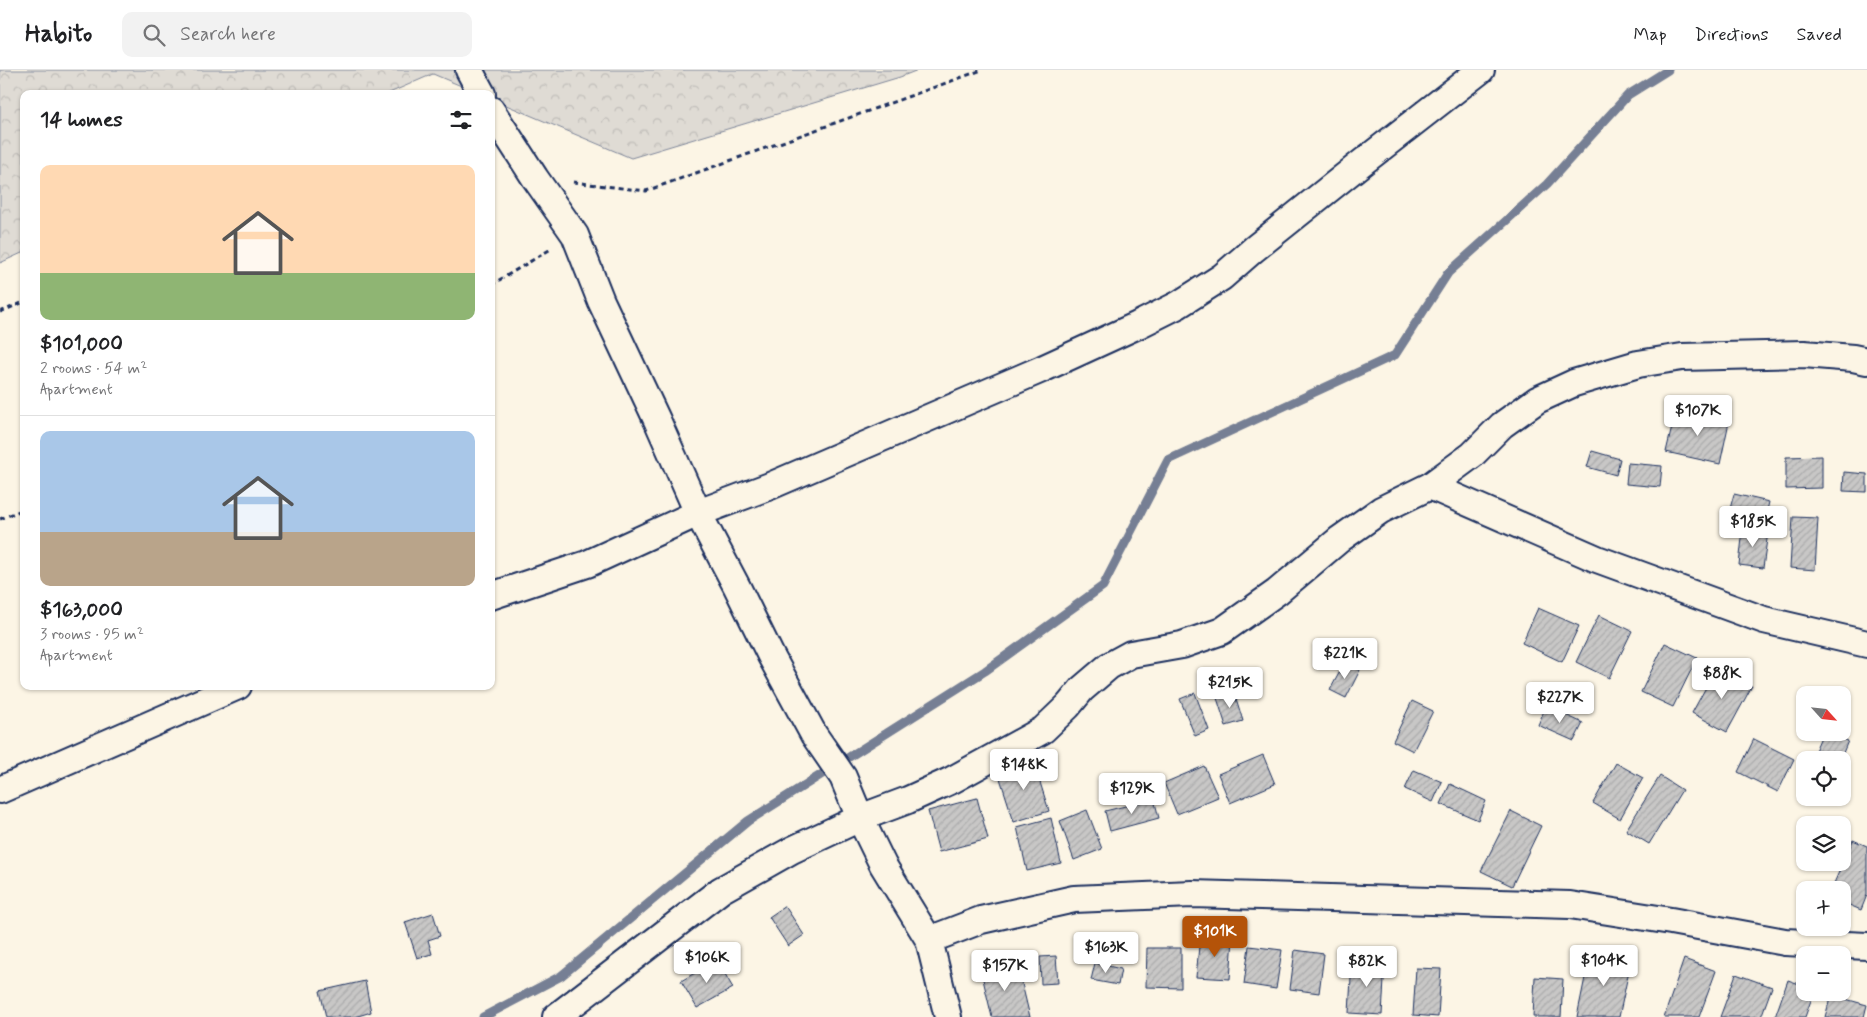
<!DOCTYPE html>
<meta charset="utf-8">
<style>
:root{--surface:#fff;--page:#f2f2f2;--text:#202124;--muted:#757577;--line:#e0e0e0;--accent:#b45309}
body{margin:0;font-family:Mynerve,sans-serif;background:var(--page);color:var(--text);height:100vh;display:flex;flex-direction:column;font-size:19px;white-space:nowrap}
*{box-sizing:border-box;margin:0}
p{font-size:16px;color:var(--muted)}
.icon{flex:none;width:28px;height:28px;fill:none;stroke:currentColor;stroke-width:2;stroke-linecap:round;stroke-linejoin:round}
.map{position:relative;flex:1;overflow:hidden}
.side{position:absolute;left:20px;top:20px;width:475px;height:600px;display:flex;flex-direction:column;background:var(--surface);border-radius:10px;box-shadow:0 1px 4px #0004}
.side>*{flex:none}
.needle{width:32px;rotate:117deg}
.fabs{position:absolute;left:1796px;top:616px;display:grid;gap:10px}
.fabs a{display:grid;place-items:center;width:55px;height:55px;border-radius:10px;background:var(--surface);box-shadow:0 1px 4px #0004;font-size:25px}
.price{position:absolute;translate:-50% -42px;padding:0 11px;border-radius:5px;background:#fff;color:#222;font-size:16px;line-height:32px;filter:drop-shadow(0 1px 2px #0008)}
.price::after{content:'';position:absolute;left:50%;top:30px;width:15px;height:11px;margin-left:-8px;background:inherit;clip-path:polygon(0 0,100% 0,50% 100%)}
.price.selected{background:var(--accent);color:#fff}
ul{padding:0;list-style:none}
li{display:grid;align-content:center;gap:10px;height:265px;padding:0 20px}
li+li{border-top:1px solid var(--line)}
li span{display:grid;place-items:center;height:155px;border-radius:10px;color:#555}
li>.icon{margin-inline-start:auto}
span .icon{width:90px;height:90px;fill:#fffc;stroke-width:1}
li b{font-size:21px}
h2{display:flex;justify-content:space-between;align-items:center;height:60px;padding:0 20px;font-size:21px}
header{display:flex;align-items:center;gap:30px;box-sizing:border-box;height:70px;padding:0 25px;background:var(--surface);border-bottom:1px solid var(--line)}
header strong{font-size:24px}
nav{display:flex;gap:28px;margin-inline-start:auto;font-size:18px}
.search{width:350px;height:45px;background:var(--page);display:flex;align-items:center;gap:12px;box-sizing:border-box;padding:0 18px;border-radius:10px;color:var(--muted);font-size:19px}
.map>svg:first-child{display:block}
.forest{fill:url(#forest-crowns);stroke:#7d8599}
.lines{fill:none;stroke-linecap:round;stroke-linejoin:round}
.stream{stroke:#767f94;stroke-width:9}
.building{fill:url(#building-hatch);stroke:#1b2f5e}
.street-casing{stroke:#1b2f5e;stroke-width:30}
.path{stroke:#1b2f5e;stroke-width:3;stroke-dasharray:5 4;stroke-linecap:butt}
.street{stroke:#fcf5e5;stroke-width:26}
</style>
<header>
<strong>Habito</strong>
<div class="search"><svg class="icon" aria-label="search" viewBox="0 0 24 24"><circle cx="10" cy="10" r="6"/><path d="M15 15l6 6"/></svg>Search here</div>
<nav><a>Map</a><a>Directions</a><a>Saved</a></nav>
</header>
<div class="map">
<svg width="1867" height="947" viewBox="0 0 1867 947">
<defs>
<pattern id="forest-crowns" width="20" height="18" patternUnits="userSpaceOnUse" patternTransform="scale(1.25)"><rect width="20" height="18" fill="#dfdbd4"/><path d="M2 6a3 3 0 1 1 6 0M12 15a3 3 0 1 1 6 0" fill="none" stroke="#bfbcb8"/></pattern>
<pattern id="building-hatch" width="6" height="6" patternUnits="userSpaceOnUse" patternTransform="scale(1.25)"><rect width="6" height="6" fill="#c8c7c6"/><path d="M-1 1l2-2M0 6l6-6M5 7l2-2" fill="none" stroke="#ababac"/></pattern>
</defs>
<rect width="100%" height="100%" fill="#fcf5e5"/>
<filter id="ink" filterUnits="userSpaceOnUse"><feTurbulence type="fractalNoise" baseFrequency=".02" numOctaves="2"/><feDisplacementMap in="SourceGraphic" scale="10" xChannelSelector="R" yChannelSelector="G"/><feConvolveMatrix kernelMatrix="1 2 1 2 8 2 1 2 1" color-interpolation-filters="sRGB"/></filter>
<g filter="url(#ink)">
<path class="forest" d="M0,0H918L900,7L631,88L433,4L387,24H24V182L0,193Z"/>
<g class="lines">
<path class="stream" d="M483,947L561,906L748,751L985,601L1103,516L1168,390L1395,285L1448,203L1547,114L1628,25L1668,0"/>
</g>
<path class="building" d="M1676,340L1729,352L1720,394L1666,382Z
M1592,381L1620,389L1616,405L1587,397Z
M1822,386V418L1786,419V387Z
M1628,393L1662,396L1660,417L1626,414Z
M1844,402L1867,404V422L1843,421Z
M1734,424L1769,432L1764,454L1728,446Z
M1793,447L1818,448L1815,500L1790,498Z
M1743,459L1768,462L1763,498L1739,495Z
M1538,538L1579,556L1562,592L1522,573Z
M1599,545L1632,561L1609,608L1576,592Z
M1665,573L1697,588L1673,637L1641,622Z
M1345,592L1360,600L1346,628L1330,620Z
M1717,597L1752,616L1727,662L1692,643Z
M1234,622L1243,651L1226,656L1217,628Z
M1195,623L1209,660L1195,666L1180,629Z
M1412,631L1433,641L1413,681L1393,671Z
M1546,636L1583,653L1574,671L1538,655Z
M1823,662H1827L1848,671L1840,690H1811Z
M1754,669L1794,689L1778,722L1738,702Z
M1263,685L1275,714L1230,733L1218,704Z
M1033,690L1049,741L1014,752L998,702Z
M1616,693L1643,708L1620,749L1593,733Z
M1204,696L1218,727L1177,744L1164,713Z
M1414,700L1442,712L1433,732L1405,719Z
M1660,706L1682,720L1649,774L1626,760Z
M1450,714L1486,731L1478,750L1441,734Z
M977,728L988,769L939,782L928,741Z
M1154,729L1159,748L1110,761L1105,741Z
M1087,740L1102,779L1074,790L1060,751Z
M1511,741L1541,756L1512,816L1481,801Z
M1051,748L1061,793L1027,801L1017,757Z
M1853,770L1867,776V825L1861,840L1842,832V820H1831Z
M785,836L804,865L788,876L769,847Z
M433,843L440,866L428,870L432,884L417,888L405,852Z
M1200,866L1233,869L1230,909L1196,907Z
M1249,876L1282,880L1276,919L1244,914Z
M1147,878H1181V918L1146,917Z
M1295,880L1324,884L1319,923L1290,919Z
M1590,883L1631,891L1619,947H1577Z
M1056,886L1058,913L1041,914L1040,887Z
M1684,889L1716,901L1699,947H1664Z
M717,890L733,918L697,938L681,911Z
M1352,890L1385,892L1382,945L1349,943Z
M1017,893L1030,947H992L981,901Z
M1095,893L1121,899L1118,915L1091,910Z
M1416,898L1441,899L1438,947L1413,945Z
M1736,904L1772,917L1761,947H1720Z
M1535,907L1563,909L1561,947H1533Z
M1788,910L1805,916V922H1814L1805,947H1775Z
M365,911L371,942L355,947H326L320,921Z
M1831,925L1867,935L1864,947H1825Z"/>
<g class="lines">
<g class="street-casing">
<path id="street" d="M469,0L482,24
M491,40L535,108L575,165L601,231L657,350L698,443L737,517L771,586L814,665L843,707L860,748L883,795L929,870L948,947
M1430,416L1597,489L1764,550L1867,574
M491,526L587,494L698,443L770,416L1042,299L1138,255L1178,235L1222,207L1254,179L1359,95L1481,0
M0,720L238,616
M929,870L981,850L1074,829L1192,824L1570,835L1671,851L1785,872L1867,876
M556,947L721,820L792,780L860,748L908,730L952,710L1043,660L1068,636L1082,619L1109,596L1131,584L1182,575L1222,561L1277,522L1340,469L1381,440L1430,416L1472,385L1502,355L1537,330L1574,313L1638,294L1682,287L1804,284L1853,288L1867,291"/>
</g>
<path class="path" d="M573,112L646,121L982,0
M491,215L551,179
M0,242L24,232
M0,449L24,439"/>
<use href="#street" class="street"/>
</g>
</g>
</svg>
<div class="fabs">
<a><svg class="needle" viewBox="-14 -14 28 28"><path d="M0-13l5 13h-10z" fill="#e53935"/><path d="M0 13l5-13h-10z" fill="#757577"/></svg></a>
<a><svg class="icon" aria-label="locate" viewBox="0 0 24 24"><circle cx="12" cy="12" r="6"/><path d="M12 2v4M12 18v4M2 12h4M18 12h4"/></svg></a>
<a><svg class="icon" aria-label="layers" viewBox="0 0 24 24"><path d="M12 4l9 5-9 5-9-5zM3 14l9 5 9-5"/></svg></a>
<a>+</a>
<a>−</a>
</div>
<b class="price" style="left:1698px;top:367px">$107K</b>
<b class="price" style="left:1753px;top:478px">$185K</b>
<b class="price" style="left:1345px;top:610px">$221K</b>
<b class="price" style="left:1722px;top:630px">$88K</b>
<b class="price" style="left:1230px;top:639px">$215K</b>
<b class="price" style="left:1560px;top:654px">$227K</b>
<b class="price" style="left:1024px;top:721px">$148K</b>
<b class="price" style="left:1132px;top:745px">$129K</b>
<b class="price selected" style="left:1215px;top:888px">$101K</b>
<b class="price" style="left:1106px;top:904px">$163K</b>
<b class="price" style="left:707px;top:914px">$106K</b>
<b class="price" style="left:1604px;top:917px">$104K</b>
<b class="price" style="left:1367px;top:918px">$82K</b>
<b class="price" style="left:1005px;top:922px">$157K</b>
<section class="side">
<h2>14 homes<svg class="icon" aria-label="filters" viewBox="0 0 24 24"><path d="M4 7h16M4 17h16"/><circle cx="9" cy="7" r="2"/><circle cx="15" cy="17" r="2"/></svg></h2>
<ul>
<li><span style="background:linear-gradient(#ffd9b3 70%,#8fb573 0)"><svg class="icon" aria-label="home" viewBox="0 0 24 24"><path d="M3 11l9-7 9 7M6 9v11h12V9"/></svg></span><div><b>$101,000</b><p>2 rooms · 54 m²</p><p>Apartment</p></div></li>
<li><span style="background:linear-gradient(#a9c7e8 65%,#b9a48a 0)"><svg class="icon" aria-label="home" viewBox="0 0 24 24"><path d="M3 11l9-7 9 7M6 9v11h12V9"/></svg></span><div><b>$163,000</b><p>3 rooms · 95 m²</p><p>Apartment</p></div></li>
</ul>
</section>
</div>
